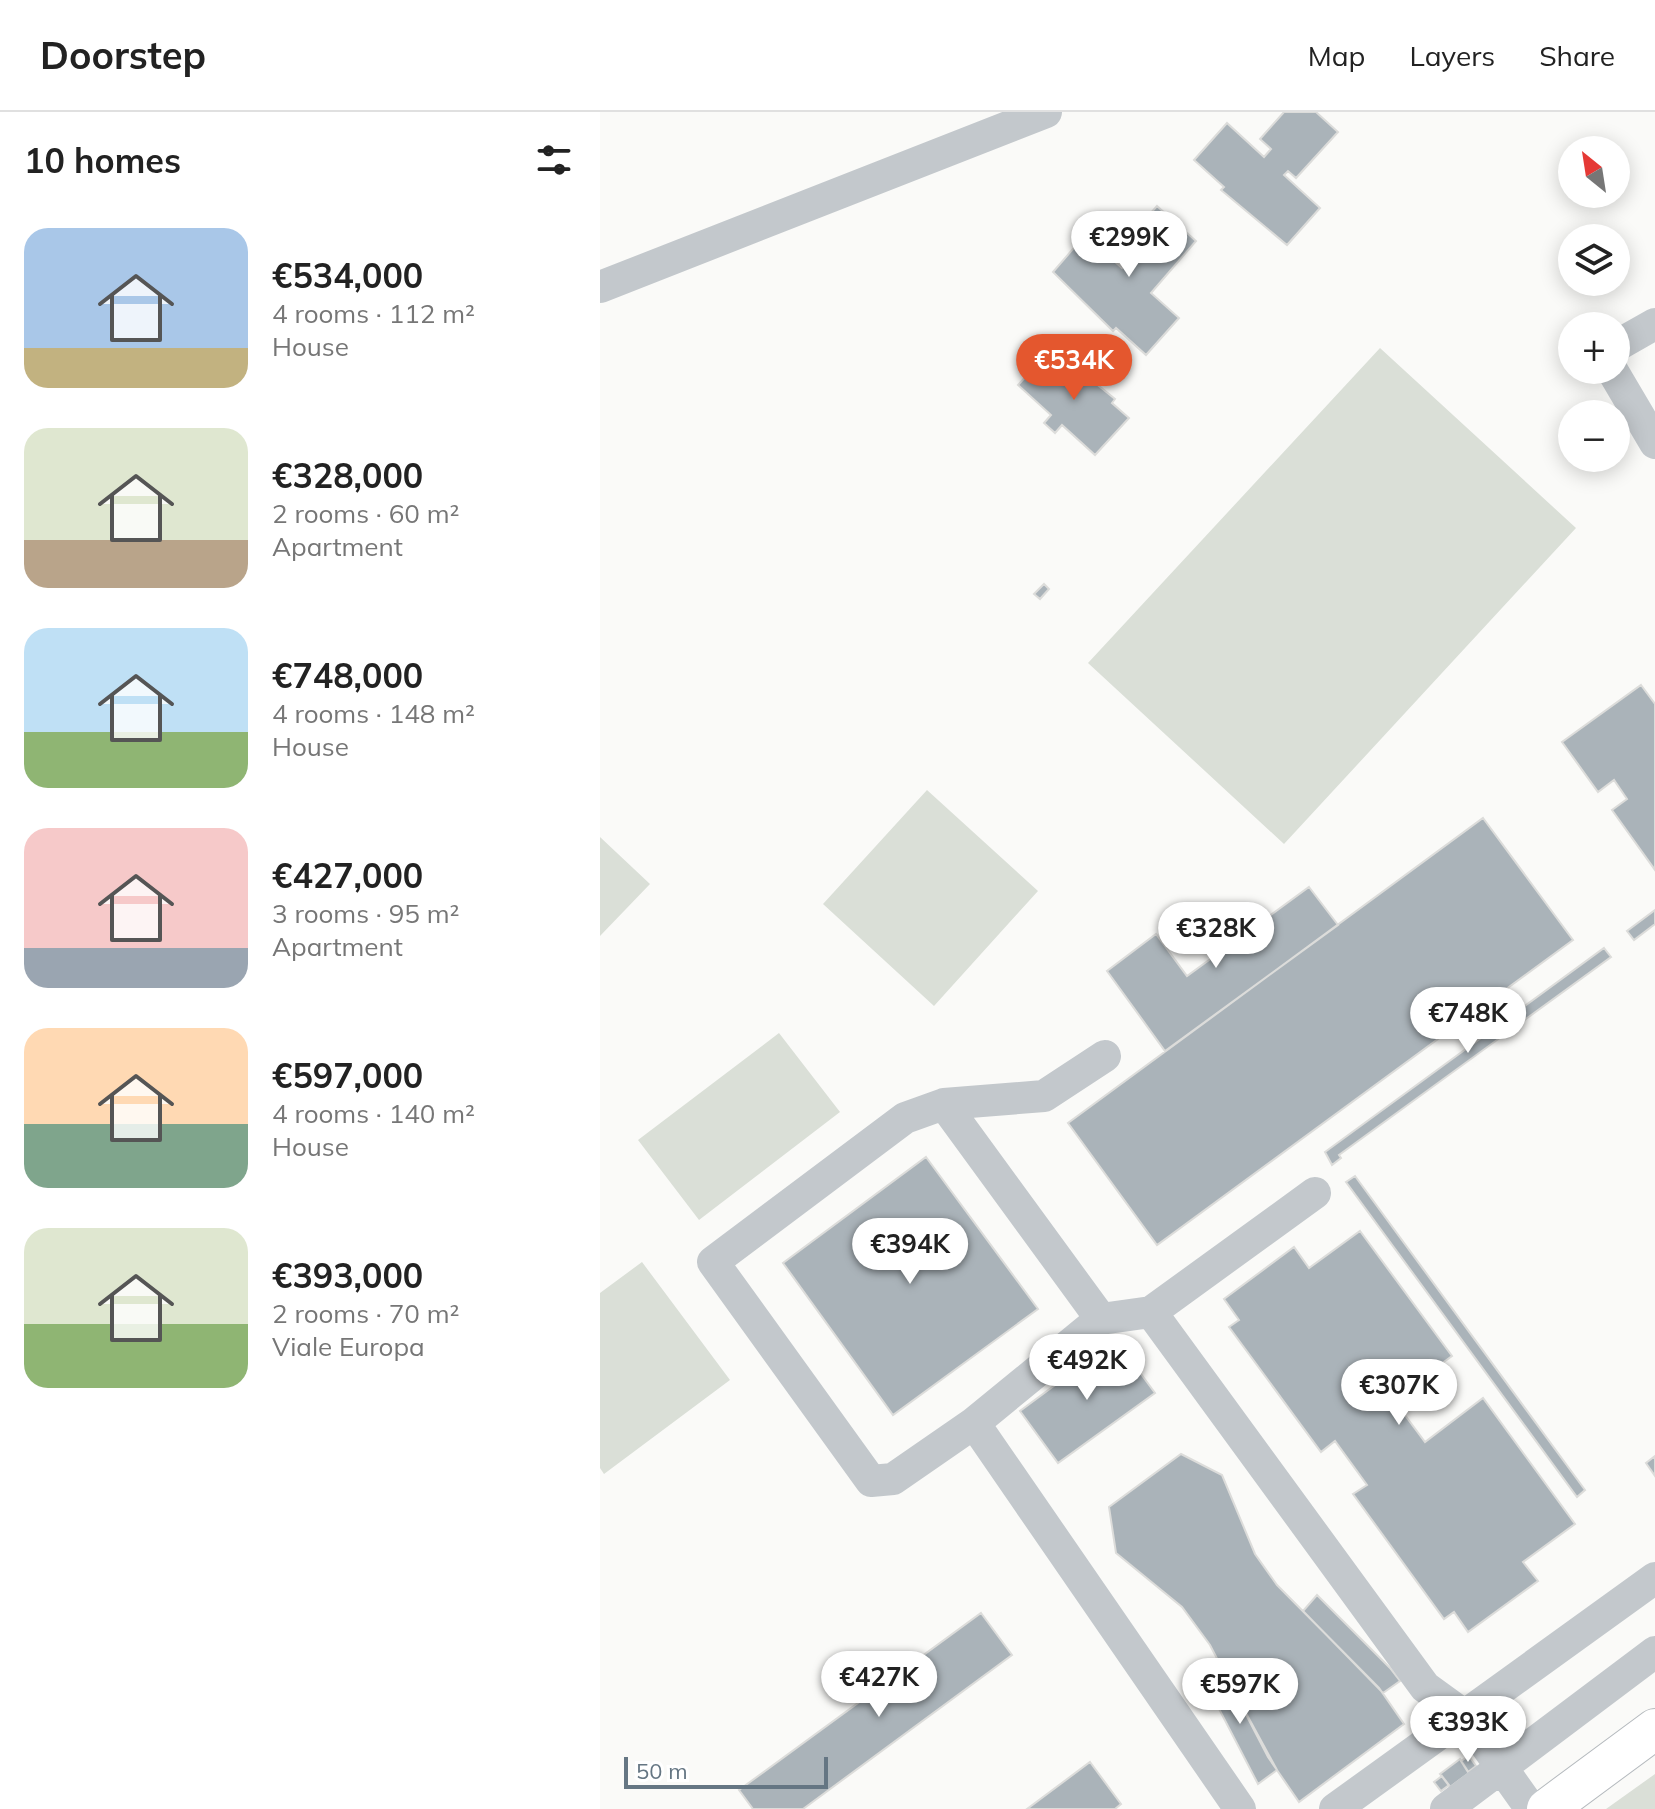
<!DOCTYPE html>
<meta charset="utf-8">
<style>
:root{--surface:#fff;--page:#f6f6f6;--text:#222;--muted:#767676;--line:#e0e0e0;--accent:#e4572e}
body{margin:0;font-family:Mulish,sans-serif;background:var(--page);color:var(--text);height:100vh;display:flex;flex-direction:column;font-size:30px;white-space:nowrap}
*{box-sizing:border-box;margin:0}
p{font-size:26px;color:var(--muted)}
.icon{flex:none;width:44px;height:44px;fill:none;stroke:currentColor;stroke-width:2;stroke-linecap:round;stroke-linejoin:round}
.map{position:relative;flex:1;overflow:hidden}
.sheet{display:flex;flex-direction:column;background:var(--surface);width:600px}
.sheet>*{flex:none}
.needle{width:52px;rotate:330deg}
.controls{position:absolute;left:958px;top:24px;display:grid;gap:16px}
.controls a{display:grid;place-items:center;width:72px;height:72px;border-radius:50%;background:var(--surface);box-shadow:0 4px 20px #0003;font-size:40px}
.scale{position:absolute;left:24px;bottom:20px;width:204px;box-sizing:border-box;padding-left:8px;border:4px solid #657683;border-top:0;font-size:22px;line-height:28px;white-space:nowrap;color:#657683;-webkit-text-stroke:6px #fff;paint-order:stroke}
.price{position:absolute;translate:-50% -68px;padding:0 18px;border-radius:28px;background:#fff;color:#222;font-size:26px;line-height:52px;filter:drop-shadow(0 2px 4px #0008)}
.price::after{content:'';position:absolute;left:50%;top:48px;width:24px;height:18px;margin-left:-12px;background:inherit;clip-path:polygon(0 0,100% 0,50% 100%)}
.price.current{background:var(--accent);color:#fff}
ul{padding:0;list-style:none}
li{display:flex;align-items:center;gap:24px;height:200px;padding:0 24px}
li span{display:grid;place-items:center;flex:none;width:224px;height:160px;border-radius:24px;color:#555}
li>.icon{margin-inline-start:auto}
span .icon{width:96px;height:96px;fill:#fffc;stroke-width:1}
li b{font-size:34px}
h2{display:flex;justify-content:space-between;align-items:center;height:96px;padding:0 24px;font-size:34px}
header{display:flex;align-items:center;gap:48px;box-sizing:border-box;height:112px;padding:0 40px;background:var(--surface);border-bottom:2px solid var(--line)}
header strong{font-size:38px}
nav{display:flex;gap:44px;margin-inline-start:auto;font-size:28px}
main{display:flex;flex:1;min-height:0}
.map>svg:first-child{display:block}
.green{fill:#dadfd7}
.building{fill:#aab3b9;stroke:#dcdcda;stroke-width:2}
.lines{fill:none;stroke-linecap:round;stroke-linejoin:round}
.major-casing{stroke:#b5babe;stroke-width:42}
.minor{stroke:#c3c8cc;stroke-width:32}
.major{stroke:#fff;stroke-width:40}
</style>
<header>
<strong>Doorstep</strong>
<nav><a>Map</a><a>Layers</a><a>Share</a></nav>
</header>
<main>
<section class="sheet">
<h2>10 homes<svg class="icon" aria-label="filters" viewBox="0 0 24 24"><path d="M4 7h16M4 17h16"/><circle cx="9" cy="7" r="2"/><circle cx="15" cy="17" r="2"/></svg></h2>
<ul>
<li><span style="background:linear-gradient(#a9c7e8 75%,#c2b280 0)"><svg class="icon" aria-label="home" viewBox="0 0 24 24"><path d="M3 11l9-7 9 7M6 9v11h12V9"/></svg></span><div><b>€534,000</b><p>4 rooms · 112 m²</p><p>House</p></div></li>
<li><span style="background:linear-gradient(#dfe7d0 70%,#b9a48a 0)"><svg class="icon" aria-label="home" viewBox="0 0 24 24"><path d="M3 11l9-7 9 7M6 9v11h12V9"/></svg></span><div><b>€328,000</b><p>2 rooms · 60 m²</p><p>Apartment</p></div></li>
<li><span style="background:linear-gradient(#bfe0f5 65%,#8fb573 0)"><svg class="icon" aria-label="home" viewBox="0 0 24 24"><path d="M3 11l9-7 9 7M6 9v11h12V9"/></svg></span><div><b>€748,000</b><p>4 rooms · 148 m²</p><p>House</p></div></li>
<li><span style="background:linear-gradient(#f6c9c9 75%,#9aa5b1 0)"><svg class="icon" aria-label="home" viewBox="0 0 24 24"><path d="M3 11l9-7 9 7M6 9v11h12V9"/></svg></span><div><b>€427,000</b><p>3 rooms · 95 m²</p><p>Apartment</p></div></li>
<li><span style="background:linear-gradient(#ffd9b3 60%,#7fa58c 0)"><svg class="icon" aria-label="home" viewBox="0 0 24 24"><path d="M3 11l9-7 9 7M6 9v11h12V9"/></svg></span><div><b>€597,000</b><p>4 rooms · 140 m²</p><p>House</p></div></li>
<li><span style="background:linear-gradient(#dfe7d0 60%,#8fb573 0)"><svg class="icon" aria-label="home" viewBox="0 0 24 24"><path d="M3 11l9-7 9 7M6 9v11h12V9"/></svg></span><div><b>€393,000</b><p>2 rooms · 70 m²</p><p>Viale Europa</p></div></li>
</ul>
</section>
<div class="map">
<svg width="1055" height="1697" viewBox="0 0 1055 1697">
<rect width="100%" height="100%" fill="#fafaf8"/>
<path class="green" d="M780,236L976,416L684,732L488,551Z
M327,678L438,779L334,894L223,792Z
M0,725L50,772L0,824Z
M179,921L240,1000L99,1108L38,1028Z
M42,1150L130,1268L4,1362L0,1356V1181Z
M1055,1662V1697H1006Z"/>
<path class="building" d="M684,0H716L738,20L696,66L688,59L684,63L720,96L687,133L621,78L624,75L594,48L627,11L664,45L671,37L660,27Z
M557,94L596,129L551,181L579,206L546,243L516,216L513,219L453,160L485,123L522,156L529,148L518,138Z
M452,236L515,287L512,291L529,306L495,343L462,313L455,321L444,311L451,303L418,273Z
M444,472L449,477L440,487L434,482Z
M1041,573L1055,592V758L1012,698L1027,687L1014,668L998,680L962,630Z
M883,706L973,828L557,1133L468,1011Z
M709,775L738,813L565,939L507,859L556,822L587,864Z
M1055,798V812L1034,828L1027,819Z
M1004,836L1011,845L739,1043L741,1046L732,1053L725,1040Z
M326,1045L438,1197L293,1303L183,1151Z
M755,1064L985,1378L977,1385L746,1070Z
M760,1119L852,1244L793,1287L825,1330L883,1286L975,1412L923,1450L938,1469L868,1520L854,1500L844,1507L753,1382L767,1373L735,1329L721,1340L629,1215L639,1208L624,1187L694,1135L709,1156Z
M516,1228L555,1281L458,1351L420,1299Z
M581,1342L622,1363L655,1442L677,1473L779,1576L804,1612L699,1690L668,1645L610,1533L582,1495L516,1441L509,1395Z
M1055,1344V1364L1046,1351Z
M717,1483L790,1556L800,1569L783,1581L703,1499Z
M381,1501L412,1543L203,1697H153L139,1678Z
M622,1557L677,1658L658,1672L603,1566Z
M869,1644L876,1654L868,1660L861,1649Z
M860,1647L869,1661L850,1675L840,1662Z
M490,1650L521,1692L515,1697H427Z
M842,1664L849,1673L841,1679L834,1670Z"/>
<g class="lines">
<g class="major-casing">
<path id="major" d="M947,1697L1055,1617"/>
</g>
<path class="minor" d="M0,175L446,0
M1016,234L1055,212
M1012,258L1055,331
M505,944L444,984L344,992L501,1207L551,1200L715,1081
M344,992L305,1006L113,1150L271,1369L293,1367L374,1311L501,1207
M551,1200L825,1575L865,1604L931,1697
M374,1311L640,1697
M735,1697L1055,1466
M846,1697L1055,1540"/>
<use href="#major" class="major"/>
</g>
</svg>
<div class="controls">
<a><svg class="needle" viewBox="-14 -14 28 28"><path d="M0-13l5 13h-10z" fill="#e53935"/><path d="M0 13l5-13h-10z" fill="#767676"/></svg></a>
<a><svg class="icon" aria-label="layers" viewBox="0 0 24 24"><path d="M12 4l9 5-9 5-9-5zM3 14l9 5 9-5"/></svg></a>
<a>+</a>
<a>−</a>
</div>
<div class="scale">50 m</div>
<b class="price" style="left:529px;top:167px">€299K</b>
<b class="price current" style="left:474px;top:290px">€534K</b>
<b class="price" style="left:616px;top:858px">€328K</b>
<b class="price" style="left:868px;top:943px">€748K</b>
<b class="price" style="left:310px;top:1174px">€394K</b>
<b class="price" style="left:487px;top:1290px">€492K</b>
<b class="price" style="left:799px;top:1315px">€307K</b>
<b class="price" style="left:279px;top:1607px">€427K</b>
<b class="price" style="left:640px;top:1614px">€597K</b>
<b class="price" style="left:868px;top:1652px">€393K</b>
</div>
</main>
